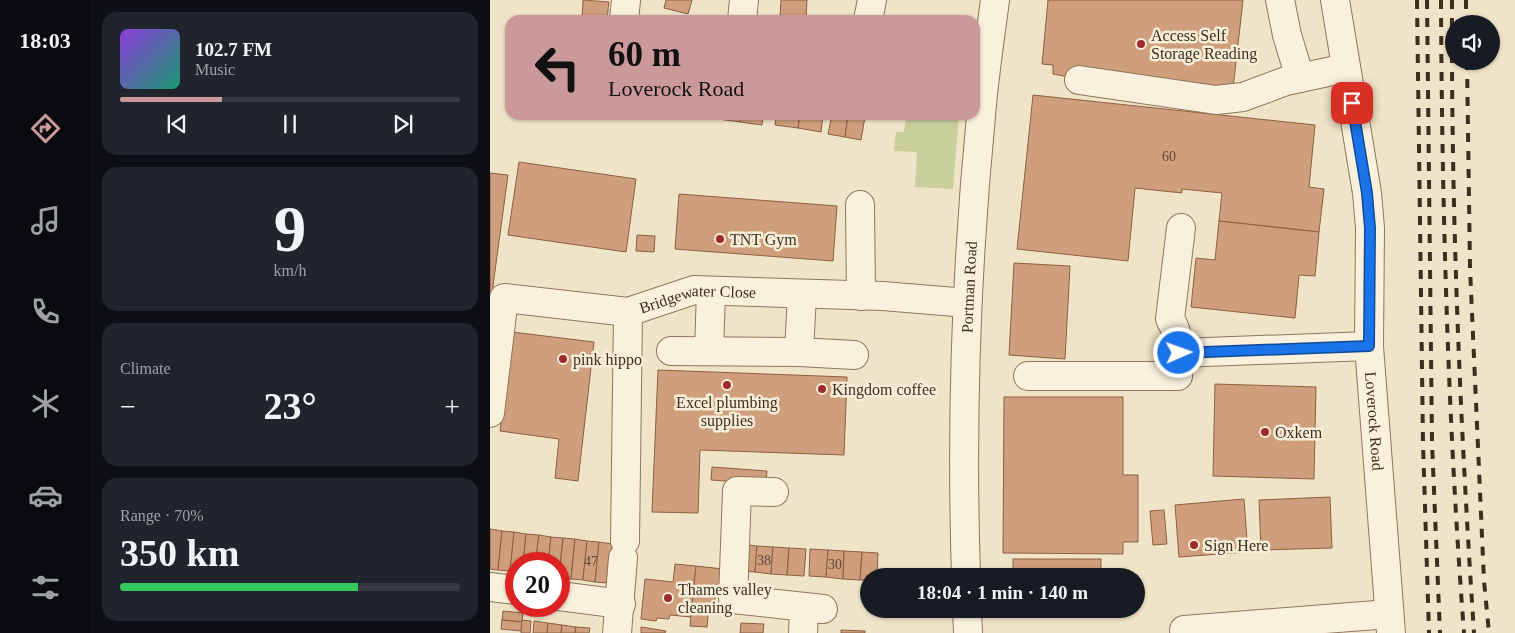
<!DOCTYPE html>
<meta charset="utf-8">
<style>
body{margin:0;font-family:Georgia,serif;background:#20242c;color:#f1f3f6;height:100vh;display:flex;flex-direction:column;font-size:19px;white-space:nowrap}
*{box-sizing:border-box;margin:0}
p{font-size:16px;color:#9ea1a6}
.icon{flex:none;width:28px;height:28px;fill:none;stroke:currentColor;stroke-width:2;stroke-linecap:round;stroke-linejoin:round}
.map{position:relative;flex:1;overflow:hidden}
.panel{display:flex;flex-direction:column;gap:12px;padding:12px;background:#0d0f14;width:400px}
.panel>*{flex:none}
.hud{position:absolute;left:15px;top:15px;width:475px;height:105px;border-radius:15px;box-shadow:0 1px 4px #0004;background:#cc999b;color:#111;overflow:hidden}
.fabs{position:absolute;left:955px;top:15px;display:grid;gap:10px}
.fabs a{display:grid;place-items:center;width:55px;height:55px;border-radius:50%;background:#171b24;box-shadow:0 1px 4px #0004;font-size:25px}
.speed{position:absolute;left:15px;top:552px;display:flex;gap:10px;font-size:25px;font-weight:700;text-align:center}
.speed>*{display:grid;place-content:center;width:65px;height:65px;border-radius:50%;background:#171b24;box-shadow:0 1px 4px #0004;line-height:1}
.speed .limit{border:8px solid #d22;background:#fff;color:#111}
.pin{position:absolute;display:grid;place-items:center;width:42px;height:42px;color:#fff;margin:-21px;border-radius:10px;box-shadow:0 2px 8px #0006}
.me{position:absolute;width:55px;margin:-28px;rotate:88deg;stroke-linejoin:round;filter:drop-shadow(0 0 4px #0008)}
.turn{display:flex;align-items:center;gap:18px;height:105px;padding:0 20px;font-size:22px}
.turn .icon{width:65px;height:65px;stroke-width:2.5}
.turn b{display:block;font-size:35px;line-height:42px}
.big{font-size:38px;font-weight:700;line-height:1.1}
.panel .widget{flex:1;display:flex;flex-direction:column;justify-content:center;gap:8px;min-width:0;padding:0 18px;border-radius:15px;background:#20242c}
.panel .dial{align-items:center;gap:0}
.dial b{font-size:65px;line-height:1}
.song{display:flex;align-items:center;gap:15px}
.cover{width:60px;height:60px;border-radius:8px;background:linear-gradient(135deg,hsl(270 70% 55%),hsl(160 70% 35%))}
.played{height:5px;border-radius:2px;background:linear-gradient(90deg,#cc999b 30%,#363941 30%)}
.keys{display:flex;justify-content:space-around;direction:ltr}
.heat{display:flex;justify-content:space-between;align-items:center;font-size:28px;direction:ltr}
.charge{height:8px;border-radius:4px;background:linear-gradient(90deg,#34c759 70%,#363941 0)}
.trip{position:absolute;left:370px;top:568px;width:285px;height:50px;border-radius:25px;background:#171b24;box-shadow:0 1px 4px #0004;font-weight:700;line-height:50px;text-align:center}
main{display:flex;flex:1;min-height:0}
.tab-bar{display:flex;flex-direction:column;width:90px;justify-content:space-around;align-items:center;background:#090b0e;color:#9ea1a6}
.tab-bar .icon{width:35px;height:35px}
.tab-bar .selected{color:#cc999b}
.tab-bar b{font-size:22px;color:#f1f3f6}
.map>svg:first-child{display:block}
</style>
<main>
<nav class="tab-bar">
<b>18:03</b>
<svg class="icon selected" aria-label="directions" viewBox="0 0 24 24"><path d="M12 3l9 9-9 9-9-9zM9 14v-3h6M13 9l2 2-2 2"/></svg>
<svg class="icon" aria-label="music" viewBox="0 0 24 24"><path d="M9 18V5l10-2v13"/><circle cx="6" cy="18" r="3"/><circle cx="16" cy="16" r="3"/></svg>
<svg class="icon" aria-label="phone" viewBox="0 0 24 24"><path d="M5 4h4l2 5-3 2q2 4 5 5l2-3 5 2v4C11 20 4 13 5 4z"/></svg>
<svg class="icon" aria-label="climate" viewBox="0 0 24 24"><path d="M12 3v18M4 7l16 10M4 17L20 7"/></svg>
<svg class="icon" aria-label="car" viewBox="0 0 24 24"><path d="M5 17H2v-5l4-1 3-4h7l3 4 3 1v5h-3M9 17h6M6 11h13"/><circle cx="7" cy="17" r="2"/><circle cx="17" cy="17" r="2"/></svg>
<svg class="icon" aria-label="filters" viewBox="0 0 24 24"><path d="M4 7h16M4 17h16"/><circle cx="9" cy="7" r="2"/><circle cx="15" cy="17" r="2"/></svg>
</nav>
<section class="panel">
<div class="widget">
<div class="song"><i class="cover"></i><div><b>102.7 FM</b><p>Music</p></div></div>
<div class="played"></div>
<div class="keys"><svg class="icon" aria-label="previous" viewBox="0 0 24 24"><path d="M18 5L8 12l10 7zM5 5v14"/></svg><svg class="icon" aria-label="pause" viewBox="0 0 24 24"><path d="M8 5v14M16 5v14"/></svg><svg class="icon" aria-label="next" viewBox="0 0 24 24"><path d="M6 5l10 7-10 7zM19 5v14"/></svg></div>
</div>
<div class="widget dial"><b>9</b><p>km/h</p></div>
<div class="widget"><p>Climate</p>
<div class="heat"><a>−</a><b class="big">23°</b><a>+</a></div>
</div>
<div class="widget"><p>Range · 70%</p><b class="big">350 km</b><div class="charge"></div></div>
</section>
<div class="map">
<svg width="1025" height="633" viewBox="0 0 1025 633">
<rect width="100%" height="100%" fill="#f0e4c8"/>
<polygon fill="#c9cf9b" points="416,115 469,115 463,189 425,187 427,152 404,151 406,132 414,132"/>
<g fill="#cf9f7d" stroke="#8d5f41">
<polygon points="93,0 119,2 117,20 92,19"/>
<polygon points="176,0 202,0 198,14 174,8"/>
<polygon points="291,0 317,0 316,19 290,17"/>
<polygon points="558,0 753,0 742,98 616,84 563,74 563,65 552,64"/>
<polygon points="290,17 316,19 315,20 289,20"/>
<polygon points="543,95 825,125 819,187 834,189 829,232 729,221 732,193 692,189 692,193 645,188 638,261 527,249"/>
<polygon points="229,115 251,115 250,122 228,119"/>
<polygon points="251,115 273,115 272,125 250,122"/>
<polygon points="286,115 310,115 308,128 285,125"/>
<polygon points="310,115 333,115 331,132 308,128"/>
<polygon points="342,115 358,115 355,137 338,134"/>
<polygon points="358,115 375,117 371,140 355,137"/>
<polygon points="29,162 146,179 136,252 18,235"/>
<polygon points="0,173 18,175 0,308"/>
<polygon points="189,194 347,206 343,261 185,249"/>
<polygon points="729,221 829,232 825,276 809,275 805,318 701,307 706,258 725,260"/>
<polygon points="147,235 165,236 164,252 146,251"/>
<polygon points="524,263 580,266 575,359 519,355"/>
<polygon points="22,332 104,342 88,481 65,478 69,439 10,431"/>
<polygon points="168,370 357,377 354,455 210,450 208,513 162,512"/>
<polygon points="725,384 826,387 824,479 723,476"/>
<polygon points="514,397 633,397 633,475 648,475 648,542 633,542 633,554 513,553"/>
<polygon points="222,467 277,471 276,484 221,480"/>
<polygon points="840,497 842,548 771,550 769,500"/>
<polygon points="754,499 758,552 689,557 685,505"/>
<polygon points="674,510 677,544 663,545 660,511"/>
<polygon points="0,529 12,531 8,570 0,569"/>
<polygon points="12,531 24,532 20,571 8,570"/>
<polygon points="24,532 36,534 33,564 26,564 26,572 20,571"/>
<polygon points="36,534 49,535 45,564 33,564"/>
<polygon points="49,535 61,537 58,564 45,564"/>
<polygon points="61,537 73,538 69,573 69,564 58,564"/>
<polygon points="73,538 85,539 81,579 69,577"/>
<polygon points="85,539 97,541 93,580 81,579"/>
<polygon points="97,541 109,542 105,582 93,580"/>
<polygon points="109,542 122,544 117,583 105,582"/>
<polygon points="250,544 267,546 265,572 249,571"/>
<polygon points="267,546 283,547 281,574 265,572"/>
<polygon points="283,547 299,548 297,575 281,574"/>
<polygon points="299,548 316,549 314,576 297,575"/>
<polygon points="320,549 338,550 336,577 319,576"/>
<polygon points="338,550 354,551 353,579 336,577"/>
<polygon points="354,551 372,552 370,580 353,579"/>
<polygon points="372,552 388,553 387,576 379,576 379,580 370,580"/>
<rect x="523" y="559" width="88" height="17"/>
<polygon points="185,564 206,566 201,617 180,615 179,619 167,618 166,621 151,619 155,579 183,582"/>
<polygon points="206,566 233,569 232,588 226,587 224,607 219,606 217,627 200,626"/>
<rect x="523" y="609" width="88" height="8"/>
<polygon points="13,611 33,613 32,622 12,620"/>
<polygon points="12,620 32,622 31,631 11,629"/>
<polygon points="32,620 41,621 40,633 31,633"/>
<polygon points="44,621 58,623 57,633 43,633"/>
<polygon points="58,623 72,625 71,633 57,633"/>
<polygon points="251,623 274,624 273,633 250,633"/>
<polygon points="72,625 86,627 85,633 71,633"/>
<polygon points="86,627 100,628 99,633 85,633"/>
<polygon points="151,627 176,631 175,633 151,633"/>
<polygon points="351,630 375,631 375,633 351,633"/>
</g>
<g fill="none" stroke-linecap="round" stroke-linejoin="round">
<defs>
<g id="minor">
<polyline points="790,0 797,35 810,78"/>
<path id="s1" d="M845 0 877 193 880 228 879 346 901 633"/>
<polyline points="134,20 136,0"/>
<polyline points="252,20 254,0"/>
<polyline points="378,20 382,0"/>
<polyline points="589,80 726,100 753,97 796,81 856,68"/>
<polyline points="370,205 371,296"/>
<polyline points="312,295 309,352 364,355"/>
<polyline points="181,351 309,352"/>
<polyline points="219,351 221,291"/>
<polyline points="689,353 879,346"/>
<path d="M538 376H688C689 353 692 339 680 319L691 228"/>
<polyline points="0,413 14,298 138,312"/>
<polyline points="284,492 247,491 243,599 333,609"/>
<path id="s2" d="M135 541 138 312 204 290 393 296 477 303"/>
<path id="s3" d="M476 576C471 423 476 269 491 116 494 77 500 39 505 0"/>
<polyline points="0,587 26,590"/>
<polyline points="69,596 131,604"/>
<polyline points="477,609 478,633"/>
<polyline points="694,630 899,614"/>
<polyline points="127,633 133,558"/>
<polyline points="313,633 314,608"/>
</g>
</defs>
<use href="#minor" stroke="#8d765c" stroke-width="30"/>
<use href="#minor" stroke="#faf1dc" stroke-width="28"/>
<g stroke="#3d2e20" stroke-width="4" stroke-dasharray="9 9" stroke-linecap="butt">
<polyline points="927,0 933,443 939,633"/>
<polyline points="937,0 942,442 950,633"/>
<path d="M951 0C952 211 958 422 974 633"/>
<path d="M962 0C961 211 970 422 984 633"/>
<polyline points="976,0 976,24"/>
<polyline points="977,61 980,268 994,581 999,633"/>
</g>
</g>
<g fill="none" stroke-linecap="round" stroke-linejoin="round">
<defs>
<polyline id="route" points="689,353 879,346 880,228 877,193 862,103"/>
</defs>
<use href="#route" stroke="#114b97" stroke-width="12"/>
<use href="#route" stroke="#1a73e8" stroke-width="9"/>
</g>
<g fill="#9e2a2b" stroke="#f7eed8" stroke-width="2">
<circle cx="651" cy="44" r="5"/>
<circle cx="230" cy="239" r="5"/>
<circle cx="73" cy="359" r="5"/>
<circle cx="237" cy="385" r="5"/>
<circle cx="332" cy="389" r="5"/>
<circle cx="775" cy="432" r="5"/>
<circle cx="704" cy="545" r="5"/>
<circle cx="178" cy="598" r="5"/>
</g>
<g text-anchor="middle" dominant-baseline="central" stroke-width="5" stroke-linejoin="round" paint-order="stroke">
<g font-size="14" fill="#624a37">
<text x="679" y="156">60</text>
<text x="274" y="560">38</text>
<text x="101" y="561">47</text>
<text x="345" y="564">30</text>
</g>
<g font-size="16" fill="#3d2e20" stroke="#f7eed8" text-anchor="start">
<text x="661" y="35">Access Self<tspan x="661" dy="18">Storage Reading</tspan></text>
<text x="240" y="239">TNT Gym</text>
<text x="83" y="359">pink hippo</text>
<text x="342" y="389">Kingdom coffee</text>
<text x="237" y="402" text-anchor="middle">Excel plumbing<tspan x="237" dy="18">supplies</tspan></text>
<text x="785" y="432">Oxkem</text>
<text x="714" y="545">Sign Here</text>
<text x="188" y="589">Thames valley<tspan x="188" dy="18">cleaning</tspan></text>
</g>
<g font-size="16" fill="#3d2e20" stroke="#f7eed8">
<text stroke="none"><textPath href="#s3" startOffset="289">Portman Road</textPath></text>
<text stroke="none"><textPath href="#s2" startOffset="301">Bridgewater Close</textPath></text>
<text stroke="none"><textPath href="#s1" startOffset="424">Loverock Road</textPath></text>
</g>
</g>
</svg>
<div class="fabs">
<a><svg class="icon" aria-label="sound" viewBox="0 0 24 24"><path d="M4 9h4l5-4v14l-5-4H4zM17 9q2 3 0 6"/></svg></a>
</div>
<div class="speed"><div class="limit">20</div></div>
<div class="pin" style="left:862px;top:103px;background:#d93025"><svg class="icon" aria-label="arrive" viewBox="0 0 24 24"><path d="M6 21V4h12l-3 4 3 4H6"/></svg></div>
<svg class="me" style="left:689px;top:353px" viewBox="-20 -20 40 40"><circle r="17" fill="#1a73e8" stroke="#fff" stroke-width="3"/><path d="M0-11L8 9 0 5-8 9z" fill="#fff"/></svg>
<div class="trip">18:04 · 1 min · 140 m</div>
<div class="hud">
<div class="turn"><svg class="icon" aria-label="left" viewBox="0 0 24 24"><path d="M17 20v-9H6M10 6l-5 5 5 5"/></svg><div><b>60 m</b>Loverock Road</div></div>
</div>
</div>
</main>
